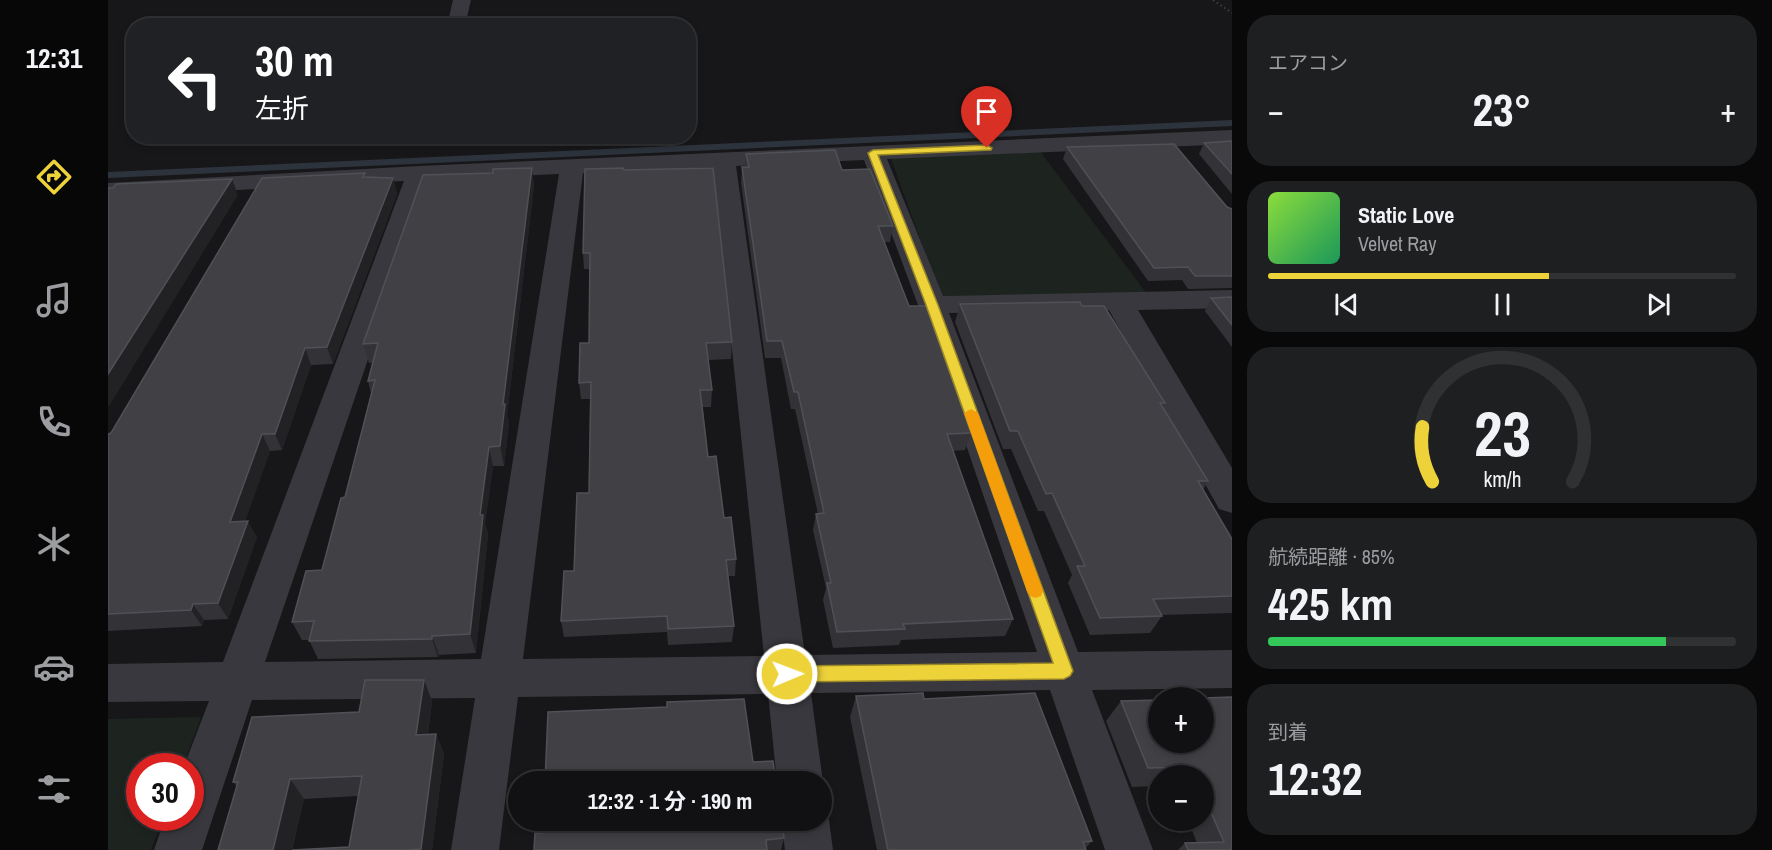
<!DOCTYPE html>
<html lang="ja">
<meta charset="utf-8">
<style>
body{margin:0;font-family:"Archivo Narrow","Noto Sans JP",sans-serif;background:#1e1f21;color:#f1f3f6;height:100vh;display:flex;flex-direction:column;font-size:22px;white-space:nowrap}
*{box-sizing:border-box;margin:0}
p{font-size:20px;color:#9c9da0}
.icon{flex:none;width:33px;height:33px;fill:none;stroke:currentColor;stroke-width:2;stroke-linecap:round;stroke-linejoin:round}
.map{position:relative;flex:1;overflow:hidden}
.side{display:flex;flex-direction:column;gap:15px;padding:15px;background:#09090a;width:540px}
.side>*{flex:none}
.guide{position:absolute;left:18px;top:18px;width:570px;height:126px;border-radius:24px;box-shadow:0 3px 9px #0003,0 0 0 2px #303133;background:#202124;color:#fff;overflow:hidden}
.tools{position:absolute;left:1040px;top:687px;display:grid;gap:12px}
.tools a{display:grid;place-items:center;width:66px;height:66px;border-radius:50%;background:#111113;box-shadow:0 3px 9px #0003,0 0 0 2px #303133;font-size:30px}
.speed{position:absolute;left:18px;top:753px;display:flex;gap:12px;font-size:30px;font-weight:700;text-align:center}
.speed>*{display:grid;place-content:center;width:78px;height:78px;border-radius:50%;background:#111113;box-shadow:0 3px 9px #0003,0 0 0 2px #303133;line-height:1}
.speed .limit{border:9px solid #d22;background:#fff;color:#111}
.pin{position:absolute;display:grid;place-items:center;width:51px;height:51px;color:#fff;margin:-62px -26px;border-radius:50% 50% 50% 0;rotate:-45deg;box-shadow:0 0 6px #0007}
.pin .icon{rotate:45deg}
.me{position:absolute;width:66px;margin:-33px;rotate:89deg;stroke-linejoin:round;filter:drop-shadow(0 0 4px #0008)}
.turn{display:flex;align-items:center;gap:21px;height:126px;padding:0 30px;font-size:27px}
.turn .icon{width:78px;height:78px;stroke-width:2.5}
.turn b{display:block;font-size:42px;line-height:51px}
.big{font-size:45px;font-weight:700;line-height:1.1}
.side .tile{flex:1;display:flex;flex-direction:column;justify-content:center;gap:9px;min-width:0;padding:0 21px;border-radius:24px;background:#1e1f21}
.side .dial{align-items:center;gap:0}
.dial svg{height:156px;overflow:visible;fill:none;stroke:#303133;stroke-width:7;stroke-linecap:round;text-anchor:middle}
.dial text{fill:#f1f3f6;stroke:none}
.song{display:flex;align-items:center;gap:18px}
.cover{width:72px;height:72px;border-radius:9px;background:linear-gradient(135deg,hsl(90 70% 55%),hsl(150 70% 35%))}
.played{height:6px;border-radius:3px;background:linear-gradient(90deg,#eed23a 60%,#303133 60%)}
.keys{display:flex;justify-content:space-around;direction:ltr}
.heat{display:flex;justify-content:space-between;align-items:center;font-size:33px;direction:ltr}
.charge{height:9px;border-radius:4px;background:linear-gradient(90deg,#34c759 85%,#303133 0)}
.trip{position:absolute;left:400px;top:771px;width:324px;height:60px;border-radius:30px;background:#111113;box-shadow:0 3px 9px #0003,0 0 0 2px #303133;font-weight:700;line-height:60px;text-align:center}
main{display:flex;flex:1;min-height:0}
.tabs{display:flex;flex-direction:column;width:108px;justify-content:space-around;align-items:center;background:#070708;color:#9c9da0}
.tabs .icon{width:42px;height:42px}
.tabs .active{color:#eed23a}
.tabs b{font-size:27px;color:#f1f3f6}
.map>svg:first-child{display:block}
</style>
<main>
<nav class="tabs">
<b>12:31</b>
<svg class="icon active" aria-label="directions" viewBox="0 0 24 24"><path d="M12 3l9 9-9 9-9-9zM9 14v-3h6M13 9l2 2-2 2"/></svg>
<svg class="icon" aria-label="music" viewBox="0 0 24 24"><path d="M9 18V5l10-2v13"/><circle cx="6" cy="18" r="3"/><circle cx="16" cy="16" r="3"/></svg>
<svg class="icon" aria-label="phone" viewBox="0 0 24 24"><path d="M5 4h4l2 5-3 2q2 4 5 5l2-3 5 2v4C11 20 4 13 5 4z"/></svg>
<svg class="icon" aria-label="climate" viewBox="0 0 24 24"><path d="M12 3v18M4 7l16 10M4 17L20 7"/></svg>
<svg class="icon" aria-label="car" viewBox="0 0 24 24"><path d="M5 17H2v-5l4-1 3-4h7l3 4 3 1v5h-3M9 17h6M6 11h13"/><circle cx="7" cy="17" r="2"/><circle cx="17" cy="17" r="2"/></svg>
<svg class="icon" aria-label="filters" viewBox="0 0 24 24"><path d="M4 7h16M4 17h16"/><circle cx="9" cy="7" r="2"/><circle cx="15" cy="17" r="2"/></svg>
</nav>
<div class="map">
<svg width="1124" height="850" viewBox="0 0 1124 850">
<rect width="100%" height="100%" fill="#171719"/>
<g fill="#1d241f">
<polygon points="931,150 1039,294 833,296 782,156"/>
<polygon points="93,717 75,766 32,766 32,818 55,818 43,850 0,850 0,719"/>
</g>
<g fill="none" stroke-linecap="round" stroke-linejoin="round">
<polygon fill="#2d333c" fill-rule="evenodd" points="1124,120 1124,126 0,178 0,172"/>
<polyline stroke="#3e3f45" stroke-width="2" stroke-dasharray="1.5 3" stroke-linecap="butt" points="1105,0 1124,13"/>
<g fill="#38383e" fill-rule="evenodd">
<polygon points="345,0 363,0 357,26 339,26"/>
<path d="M1124 130V144L779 159 835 296 1124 290V308L1030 310 1124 468V513L1111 509 1001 310 841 313 970 652 1124 650V688L984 690 1045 850H997L942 690 703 693 715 782 714 785V782H669L660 694 410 697 391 850H343L367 698 144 700 94 850H46L57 818H82V766H76L101 701 0 702V664L115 662 296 181 0 197V183L311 166ZM756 160 810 305 929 652 697 655 628 166ZM605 167 656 656 415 659 475 173ZM451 174 373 659 157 662 321 180Z"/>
<polygon points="714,804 721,820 725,850 677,850 673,820 714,820"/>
</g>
</g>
<g fill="#333337">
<polygon points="1124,141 1124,194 1091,154 1096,143"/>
<polygon points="959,147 1124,209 1124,288 1080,289 1074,280 1040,281 955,159"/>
<polygon points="638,154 734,170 785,226 782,242 776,242 801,306 863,433 857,450 845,451 905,619 897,636 793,640 791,645 725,648 715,600 718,588 705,530 708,514 710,514 687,409 683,409 673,358 657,358 633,183 634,167 637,167"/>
<polygon points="424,168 426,186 399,415 401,423 396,466 385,466 377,524 380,534 368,653 331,655 330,657 210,659 201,640 194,640 184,622 214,570 237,497 263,393 260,381 264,363 261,363 255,344 385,173"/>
<polygon points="516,170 624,342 623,359 600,360 604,390 603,407 595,407 600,457 616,518 628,559 627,576 620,576 626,626 624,642 560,645 559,632 456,637 453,621 466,571 481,493 482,399 473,399 471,383 481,343 482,269 476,269 475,253"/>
<polygon points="258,177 285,178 289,194 225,364 203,365 174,450 162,451 137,521 149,537 120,619 96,620 94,626 0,631 0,434 3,433"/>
<polygon points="1124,297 1124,347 1097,311 1103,298"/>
<polygon points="852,304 974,306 1057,403 1055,408 1100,481 1095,490 1124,539 1124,613 1053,615 1054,616 1042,633 982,635 960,583 964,575 936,511 930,511 903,449 895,449 847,322"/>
<polygon points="316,680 324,701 320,734 328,734 336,754 324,850 184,850 241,847 250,796 196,799 184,850 125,782 251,712"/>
<polygon points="748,696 816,699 984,841 977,849 978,850 769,850 742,717"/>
<polygon points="1124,697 1124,850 1070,850 1077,843 1089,843 1080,820 1095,820 1095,776 1050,776 1050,786 1024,787 998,721 1013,701"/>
<polygon points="676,838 673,850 426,850"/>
</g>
<g fill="#222225">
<polygon points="424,168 426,186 399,415 401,423 396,466 392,446 395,404"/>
<polygon points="285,178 289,194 225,364 219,347"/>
<polygon points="124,179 130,195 0,408 0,374"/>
<polygon points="197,348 203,365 174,450 167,434"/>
<polygon points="154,434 162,451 131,538 122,522"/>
<polygon points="381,447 385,466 377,524 380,534 368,653 362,634 372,515"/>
<polygon points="140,521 149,537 120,619 110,603"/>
<polygon points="85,604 96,620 94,626 83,610"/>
<polygon points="324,636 331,655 330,657 324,639"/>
<polygon points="316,680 324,701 317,755 308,735"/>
<polygon points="328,734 336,754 324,850 313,850"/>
<polygon points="182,779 196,799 184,850 165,850"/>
</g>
<g fill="#404045" stroke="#505157" stroke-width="1.5">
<polygon points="1124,141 1124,174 1096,143"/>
<polygon points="1066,144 1119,207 1124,209 1124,276 1087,276 1080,267 1046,268 959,147"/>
<polygon points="727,150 734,170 762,169 785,226 770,226 801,306 818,306 863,433 839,434 905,619 795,624 797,629 729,632 719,583 723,583 708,514 716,513 690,392 686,392 674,341 659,341 634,167 641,167 638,154"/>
<polygon points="424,168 395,404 397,404 392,446 381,447 372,515 375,515 362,634 324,636 324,639 201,641 206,621 184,622 198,571 214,570 233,498 237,497 267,380 260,381 270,343 255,344 315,175 385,173 385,169"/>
<polygon points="515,168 516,170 605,168 624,342 598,343 604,390 592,390 600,457 608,456 616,518 623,517 628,559 618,560 626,626 560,629 559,616 453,621 456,571 466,571 469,493 481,493 483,382 471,383 472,343 481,343 482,253 475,253 477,169"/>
<polygon points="257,173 255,177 285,178 219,347 197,348 167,434 154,434 122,522 140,521 110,603 85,604 83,610 0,614 0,434 3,433 154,178"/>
<polygon points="124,179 0,374 0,188 5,188 8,184"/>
<polygon points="1124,297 1124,325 1103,298"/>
<polygon points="972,302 974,306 996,306 1057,403 1052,403 1100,481 1090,481 1124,539 1124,596 1045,599 1054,616 992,618 969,566 977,566 944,493 938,494 910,431 902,431 852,304"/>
<polygon points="257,680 316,680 308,735 328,734 313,849 299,850 184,850 241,847 254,776 182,779 165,850 110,850 130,782 125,782 144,717 251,712"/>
<polygon points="815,693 816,699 927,693 984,841 975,842 978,850 780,850 748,696"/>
<polygon points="1124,697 1124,850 1080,850 1077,843 1116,842 1095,794 1095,776 1087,776 1083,767 1040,768 1013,701 1050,700 1050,742 1095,742 1095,698"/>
<polygon points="636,699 645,762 665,761 668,782 437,782 440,712 559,707 559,702"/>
<polygon points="435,820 674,820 676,838 658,840 659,850 426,850 427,833 434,833"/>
</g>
<polygon fill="#eed23a" stroke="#9b8826" stroke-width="1.5" points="879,145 884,148 883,150 770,155 830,305 965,671 962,676 956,679 679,682 673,680 670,674 673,669 679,666 945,663 818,305 760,153 765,150"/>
<polygon fill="#f59e0b" points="863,409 870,413 935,591 933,596 927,598 922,596 919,591 856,413"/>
</svg>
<div class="tools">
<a>+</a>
<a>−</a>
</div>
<div class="speed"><div class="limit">30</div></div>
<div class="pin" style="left:879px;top:148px;background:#d93025"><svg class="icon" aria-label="arrive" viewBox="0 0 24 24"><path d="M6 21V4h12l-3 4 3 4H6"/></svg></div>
<svg class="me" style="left:679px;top:674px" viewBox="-20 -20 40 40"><circle r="17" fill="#eed23a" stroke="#fff" stroke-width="3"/><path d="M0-11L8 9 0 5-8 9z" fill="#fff"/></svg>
<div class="trip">12:32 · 1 分 · 190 m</div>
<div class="guide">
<div class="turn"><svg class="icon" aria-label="left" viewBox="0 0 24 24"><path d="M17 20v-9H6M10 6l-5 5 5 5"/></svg><div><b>30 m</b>左折</div></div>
</div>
</div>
<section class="side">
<div class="tile"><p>エアコン</p>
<div class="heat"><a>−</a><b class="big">23°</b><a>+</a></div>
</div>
<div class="tile">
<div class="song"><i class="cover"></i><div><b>Static Love</b><p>Velvet Ray</p></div></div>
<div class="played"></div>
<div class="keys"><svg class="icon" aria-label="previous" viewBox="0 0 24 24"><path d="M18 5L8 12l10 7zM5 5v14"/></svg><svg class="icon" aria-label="pause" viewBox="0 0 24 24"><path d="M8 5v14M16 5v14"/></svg><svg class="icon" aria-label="next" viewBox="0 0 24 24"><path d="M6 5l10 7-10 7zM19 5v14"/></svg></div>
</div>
<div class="tile dial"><svg viewBox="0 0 100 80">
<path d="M14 69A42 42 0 1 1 86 69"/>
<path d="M14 69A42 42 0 0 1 9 41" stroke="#eed23a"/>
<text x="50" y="56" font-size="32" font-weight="700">23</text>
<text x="50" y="72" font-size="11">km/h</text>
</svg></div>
<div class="tile"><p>航続距離 · 85%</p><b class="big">425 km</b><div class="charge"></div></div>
<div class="tile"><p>到着</p><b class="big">12:32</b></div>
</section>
</main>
